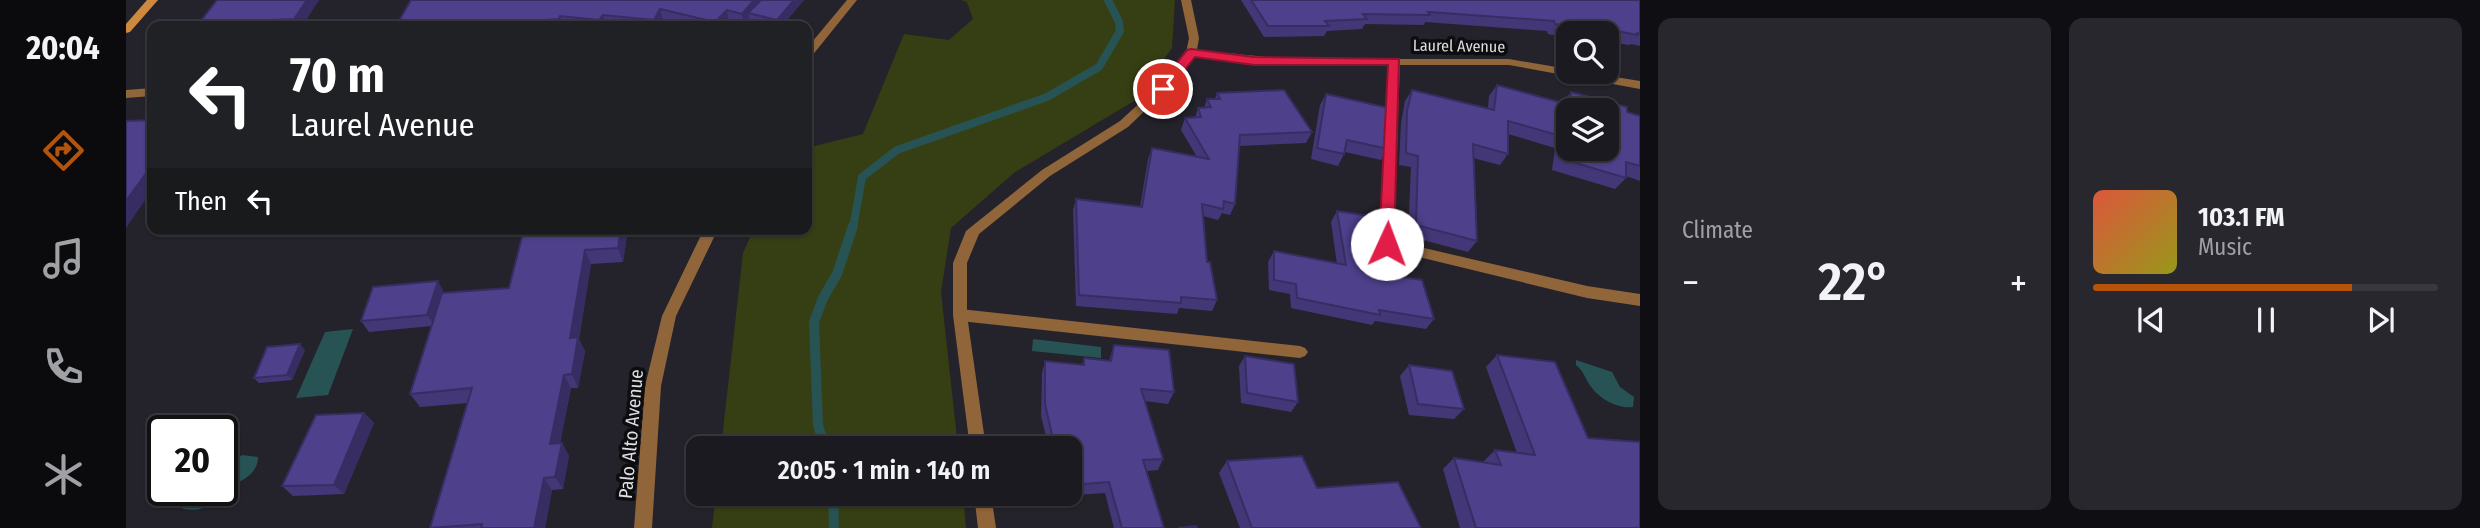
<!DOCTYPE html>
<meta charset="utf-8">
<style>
body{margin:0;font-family:"Fira Sans Condensed",sans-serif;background:#28272d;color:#f1f3f6;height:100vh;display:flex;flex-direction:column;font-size:26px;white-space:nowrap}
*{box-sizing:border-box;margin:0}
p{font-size:23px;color:#a0a1a5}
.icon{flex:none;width:38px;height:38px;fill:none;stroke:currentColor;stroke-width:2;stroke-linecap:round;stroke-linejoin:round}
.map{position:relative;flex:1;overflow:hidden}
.panel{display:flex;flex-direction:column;gap:18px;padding:18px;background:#0f0e12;width:840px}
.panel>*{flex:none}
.guide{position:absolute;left:21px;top:21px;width:665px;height:214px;border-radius:14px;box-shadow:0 2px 5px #0004,0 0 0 2px #39383e;background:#202124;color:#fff;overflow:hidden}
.buttons{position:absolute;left:1430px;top:21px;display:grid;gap:14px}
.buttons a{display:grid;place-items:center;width:63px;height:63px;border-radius:14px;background:#1b1a20;box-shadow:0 2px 5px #0004,0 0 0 2px #39383e;font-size:35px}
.speed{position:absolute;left:21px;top:415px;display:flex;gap:14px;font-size:35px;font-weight:700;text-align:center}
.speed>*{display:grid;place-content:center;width:91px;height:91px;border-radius:50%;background:#1b1a20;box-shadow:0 2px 5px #0004,0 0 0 2px #39383e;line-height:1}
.speed .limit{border:4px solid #111;border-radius:10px;background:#fff;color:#111}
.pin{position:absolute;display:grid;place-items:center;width:60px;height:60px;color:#fff;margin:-30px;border:4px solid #fff;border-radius:50%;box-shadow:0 2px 7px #0007}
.me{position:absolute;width:77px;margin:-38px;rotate:2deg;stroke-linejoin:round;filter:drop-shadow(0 0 5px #0008)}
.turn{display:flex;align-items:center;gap:24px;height:147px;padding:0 28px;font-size:32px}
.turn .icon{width:91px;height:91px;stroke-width:2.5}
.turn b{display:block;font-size:49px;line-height:60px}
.then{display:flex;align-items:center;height:66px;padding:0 28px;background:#0003;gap:14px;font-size:26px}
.big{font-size:52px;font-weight:600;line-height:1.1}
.panel .widget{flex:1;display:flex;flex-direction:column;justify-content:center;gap:10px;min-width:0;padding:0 24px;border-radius:14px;background:#28272d}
.song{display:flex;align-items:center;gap:21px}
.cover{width:84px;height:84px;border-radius:10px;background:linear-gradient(135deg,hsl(10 70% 55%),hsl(60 70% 35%))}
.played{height:7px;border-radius:4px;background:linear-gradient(90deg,#b45309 75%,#39383e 75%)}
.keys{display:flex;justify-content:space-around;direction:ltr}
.heat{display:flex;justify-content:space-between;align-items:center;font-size:38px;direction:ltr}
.panel .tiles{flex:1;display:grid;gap:18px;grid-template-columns:repeat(2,1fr)}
.trip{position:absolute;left:560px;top:436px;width:396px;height:70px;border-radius:14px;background:#1b1a20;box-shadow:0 2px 5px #0004,0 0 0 2px #39383e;font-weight:600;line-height:70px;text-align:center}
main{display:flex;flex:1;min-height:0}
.tab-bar{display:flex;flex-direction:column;width:126px;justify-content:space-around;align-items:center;background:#0b0a0d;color:#a0a1a5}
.tab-bar .icon{width:49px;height:49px}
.tab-bar .current{color:#b45309}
.tab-bar b{font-size:32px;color:#f1f3f6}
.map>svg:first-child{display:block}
</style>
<main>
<nav class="tab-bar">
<b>20:04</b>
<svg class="icon current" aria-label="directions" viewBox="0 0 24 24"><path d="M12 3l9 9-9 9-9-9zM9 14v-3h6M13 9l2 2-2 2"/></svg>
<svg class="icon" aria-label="music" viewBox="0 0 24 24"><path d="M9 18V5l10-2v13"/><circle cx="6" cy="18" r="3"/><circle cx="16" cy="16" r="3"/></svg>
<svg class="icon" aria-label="phone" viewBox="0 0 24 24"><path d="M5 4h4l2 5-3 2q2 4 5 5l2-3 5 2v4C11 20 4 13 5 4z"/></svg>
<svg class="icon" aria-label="climate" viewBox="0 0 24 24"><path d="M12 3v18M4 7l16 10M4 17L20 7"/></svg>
</nav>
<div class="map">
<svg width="1514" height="528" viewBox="0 0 1514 528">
<rect width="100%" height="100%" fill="#24232b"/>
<g fill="#363f13">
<polygon points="835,0 1049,0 1046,48 1008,101 889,172 825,228 815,292 832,448 595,448 617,253 628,229 681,229 681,148 737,134 778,34 823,40 847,19 841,2"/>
<polygon points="590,494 837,494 840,528 586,528"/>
</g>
<g fill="#275354">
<polygon points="227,329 202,395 170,398 199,332"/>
<polygon points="907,339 975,347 975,358 906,351"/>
<path d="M1450 360 1486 372 1494 387 1508 397 1507 407C1493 409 1475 400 1466 388 1459 380 1459 372 1450 365Z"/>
<path d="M116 455 132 457C132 477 110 483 95 491 89 507 73 512 57 509L53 499 61 490H96V467Z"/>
</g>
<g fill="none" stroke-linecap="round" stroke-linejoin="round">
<polyline stroke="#275354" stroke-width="8" points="727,228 736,177 771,150 921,97 973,67 994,31 993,22 982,0"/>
<g stroke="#275354" stroke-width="10">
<polyline points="699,448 692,425 688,322 697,298 711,274 727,226"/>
<polyline points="707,494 708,528"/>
</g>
<g fill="#90653a" fill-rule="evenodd">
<polygon points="1268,58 1274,61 1268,241 1461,286 1514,294 1514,306 1461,298 1256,248 1254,244 1262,61"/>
<polygon points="834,309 1174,346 1179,348 1182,352 1179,356 1174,358 834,321 829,319 827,315 829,311"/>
</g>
<g fill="#90653a" fill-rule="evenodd">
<polygon points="721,0 731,0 685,57 681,58 681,48"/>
<polygon points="1055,0 1065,0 1073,38 1071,50 1161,59 1383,59 1442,69 1442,72 1458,72 1514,81 1514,89 1383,65 1161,65 1068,57 1052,79 1002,127 924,176 853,234 841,263 841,315 860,448 844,448 827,315 827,263 840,231 916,170 994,121 1044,75 1060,53 1063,38"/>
<polygon points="26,88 26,96 0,98 0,90"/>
<polygon points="578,229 592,229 550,316 535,386 526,528 508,528 519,386 536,316"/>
<polygon points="848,494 865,494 870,528 852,528"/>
</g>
<polygon fill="#cf893e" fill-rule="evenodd" points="21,0 32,0 4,32 0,33 0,24"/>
</g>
<g fill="#443778">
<polygon points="91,0 193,0 176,26 71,26"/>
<polygon points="678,0 656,26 636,26 624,23 623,20 618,26 603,22 599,26 558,26 537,21 534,26 270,26"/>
<polygon points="1115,0 1514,0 1514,46 1505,44 1503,45 1480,41 1480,33 1442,33 1442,38 1422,34 1421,31 1299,22 1298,25 1239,24 1236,29 1201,31 1198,36 1138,37"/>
<polygon points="1371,85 1437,103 1445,92 1514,116 1514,181 1500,176 1500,178 1489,189 1426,170 1429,148 1382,134 1382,154 1374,165 1347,158 1351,241 1342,252 1282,236 1285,167 1273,165 1275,123 1279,101 1286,90 1362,108 1363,96"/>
<polygon points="1091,93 1186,132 1180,143 1113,146 1109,204 1104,215 1096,213 1092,220 1077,216 1081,262 1091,300 1086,311 1053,308 1051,314 950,306 947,210 950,199 1014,207 1022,159 1026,148 1071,157 1055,130 1059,118 1069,118 1072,108 1078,108 1081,99 1089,99"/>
<polygon points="1200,94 1262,149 1255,160 1219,152 1212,166 1185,159 1194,105"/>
<polygon points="1211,211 1262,275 1308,319 1300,329 1249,321 1246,325 1165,308 1164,294 1143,290 1142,262 1148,251 1211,264 1205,222"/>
<polygon points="502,229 497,262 465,264 453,339 459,351 452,388 445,388 434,443 436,443 443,456 437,489 426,490 419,528 304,528 342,403 294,407 284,394 306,326 243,332 235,321 318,292 318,293 383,288"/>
<polygon points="988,345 1048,392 1042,404 1019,401 1037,459 1032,470 1021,471 1038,528 988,528 979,493 934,496 933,494 943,494 943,448 923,448 915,416 916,373 919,361 956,365 958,358 983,361"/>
<polygon points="179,350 166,380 133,383 128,378"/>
<polygon points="1371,355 1462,438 1514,528 1334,528 1317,469 1328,458 1357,462 1369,450 1391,453 1360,367"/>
<polygon points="1119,356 1172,402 1165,412 1115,403 1113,366"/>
<polygon points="1283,365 1338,409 1328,419 1283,415 1274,376"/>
<polygon points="238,413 248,423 218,494 167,496 156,486"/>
<polygon points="1101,461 1191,488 1295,528 1114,528 1093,473"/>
</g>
<g fill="#372d62">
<polygon points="181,0 193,0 176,26 172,26 168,19"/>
<polygon points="628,0 637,0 622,13 623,20 618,26 616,14"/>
<polygon points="668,0 678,0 656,26 652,26 651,20"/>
<polygon points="534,9 537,21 534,26 529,26 528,20"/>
<polygon points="601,10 603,22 599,26 590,26 589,22"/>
<polygon points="477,15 480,26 475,26 473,20"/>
<polygon points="434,16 438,26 436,26 433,19"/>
<polygon points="146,20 150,26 142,26"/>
<polygon points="26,165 26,190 0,228 0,201"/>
<polygon points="495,229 502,229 497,262 492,248"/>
<polygon points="459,250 465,264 453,339 459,351 452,388 446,374 444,338"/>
<polygon points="312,281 318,292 309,326 301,315"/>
<polygon points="174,344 179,350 166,380 161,375"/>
<polygon points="438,375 445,388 431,457 424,444"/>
<polygon points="238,413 248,423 218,494 208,485"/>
<polygon points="436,443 443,456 437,489 429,477"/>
<polygon points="418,478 426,490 419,528 408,528"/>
</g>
<g fill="#4f408c" stroke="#372d62" stroke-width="2" fill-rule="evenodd">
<polygon points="91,0 181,0 168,19 146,20 142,26 71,26"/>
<polygon points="285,0 628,0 616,14 601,10 589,22 534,9 528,20 477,15 473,20 434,16 433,19 335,26 270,26"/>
<polygon points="635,0 668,0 651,20 622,13"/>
<polygon points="1125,0 1514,0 1514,34 1511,33 1511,35 1456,24 1457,29 1429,24 1428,21 1302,12 1304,15 1237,14 1241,19 1199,21 1203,26 1142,26"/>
<path d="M1371 85 1444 105 1445 92 1501 107V112L1514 116V166L1500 162V178L1436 159 1438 137 1382 121V154L1347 144 1351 241 1290 225 1292 156 1280 153 1281 111 1286 90 1368 110ZM1442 110H1480V149H1442Z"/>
<polygon points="1158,90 1186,132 1114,135 1109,204 1098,201 1097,209 1076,204 1081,262 1084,262 1091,300 1055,297 1055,303 953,295 950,199 1016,207 1026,148 1083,159 1059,118 1075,117 1072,108 1085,107 1081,99 1094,99 1091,93"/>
<polygon points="1200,94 1263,108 1262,149 1221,140 1218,154 1191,148"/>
<polygon points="26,120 26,165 0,201 0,121"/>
<polygon points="1211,211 1250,217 1262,275 1296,280 1308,319 1253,310 1254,315 1171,298 1170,284 1148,280 1148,251 1220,265"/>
<polygon points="398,229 495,229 492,248 459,250 444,338 452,337 446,374 438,375 424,444 436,443 429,477 418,478 408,528 355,528 356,524 304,528 346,388 284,394 316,293 383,288"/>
<polygon points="312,281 301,315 235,321 247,287"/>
<polygon points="174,344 161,375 128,378 141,347"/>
<polygon points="988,345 1043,350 1048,392 1015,389 1037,459 1017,460 1038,528 996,528 983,482 943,485 943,448 929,448 919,404 919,361 958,365 958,358 985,361"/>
<polygon points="1371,355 1429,362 1462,438 1514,442 1514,528 1350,528 1328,458 1375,465 1369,450 1409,455"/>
<polygon points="1119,356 1168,364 1172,402 1121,393"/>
<polygon points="1283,365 1326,371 1338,409 1292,404"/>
<polygon points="238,413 208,485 156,486 190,415"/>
<polygon points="1176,456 1191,488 1272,482 1295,528 1126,528 1101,461"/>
<polygon points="1070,526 1071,528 1052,528"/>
</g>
<polygon fill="#e11d48" stroke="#92132f" stroke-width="2" points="1065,49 1128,57 1273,59 1268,244 1266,248 1261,250 1253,244 1262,65 1128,65 1069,57 1041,92 1032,92 1032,86 1061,50"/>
<g text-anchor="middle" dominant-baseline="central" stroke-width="7" stroke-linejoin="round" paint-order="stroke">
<g font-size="16" fill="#dedee3" stroke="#0d0d10">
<text transform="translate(1333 46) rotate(1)">Laurel Avenue</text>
</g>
<g font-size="19" fill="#dedee3" stroke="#0d0d10">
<text transform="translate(505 434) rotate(-85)">Palo Alto Avenue</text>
</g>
</g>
</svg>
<div class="buttons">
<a><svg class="icon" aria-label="search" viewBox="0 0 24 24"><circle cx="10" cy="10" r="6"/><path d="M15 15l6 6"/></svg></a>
<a><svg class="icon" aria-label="layers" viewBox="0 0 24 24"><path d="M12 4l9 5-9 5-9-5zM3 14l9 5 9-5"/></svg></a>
</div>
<div class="speed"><div class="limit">20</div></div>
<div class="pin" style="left:1037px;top:89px;background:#d93025"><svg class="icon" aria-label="arrive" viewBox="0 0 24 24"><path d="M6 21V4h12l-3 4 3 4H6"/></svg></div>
<svg class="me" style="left:1261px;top:244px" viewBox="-20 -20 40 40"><circle r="19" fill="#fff"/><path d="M0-13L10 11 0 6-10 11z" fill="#e11d48"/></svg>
<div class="trip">20:05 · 1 min · 140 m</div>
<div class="guide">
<div class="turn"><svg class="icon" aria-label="left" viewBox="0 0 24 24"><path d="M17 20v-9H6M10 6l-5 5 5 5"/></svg><div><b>70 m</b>Laurel Avenue</div></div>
<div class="then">Then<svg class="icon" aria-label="left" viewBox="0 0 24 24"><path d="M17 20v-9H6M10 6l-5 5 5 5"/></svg></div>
</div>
</div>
<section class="panel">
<div class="tiles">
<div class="widget"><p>Climate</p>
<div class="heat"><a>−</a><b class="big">22°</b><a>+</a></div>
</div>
<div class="widget">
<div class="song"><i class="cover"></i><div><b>103.1 FM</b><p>Music</p></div></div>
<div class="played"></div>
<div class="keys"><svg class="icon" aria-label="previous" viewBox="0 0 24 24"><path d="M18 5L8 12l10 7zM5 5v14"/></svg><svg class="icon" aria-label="pause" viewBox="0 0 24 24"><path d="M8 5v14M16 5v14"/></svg><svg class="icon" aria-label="next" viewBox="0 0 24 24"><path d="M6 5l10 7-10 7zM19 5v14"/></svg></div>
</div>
</div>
</section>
</main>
